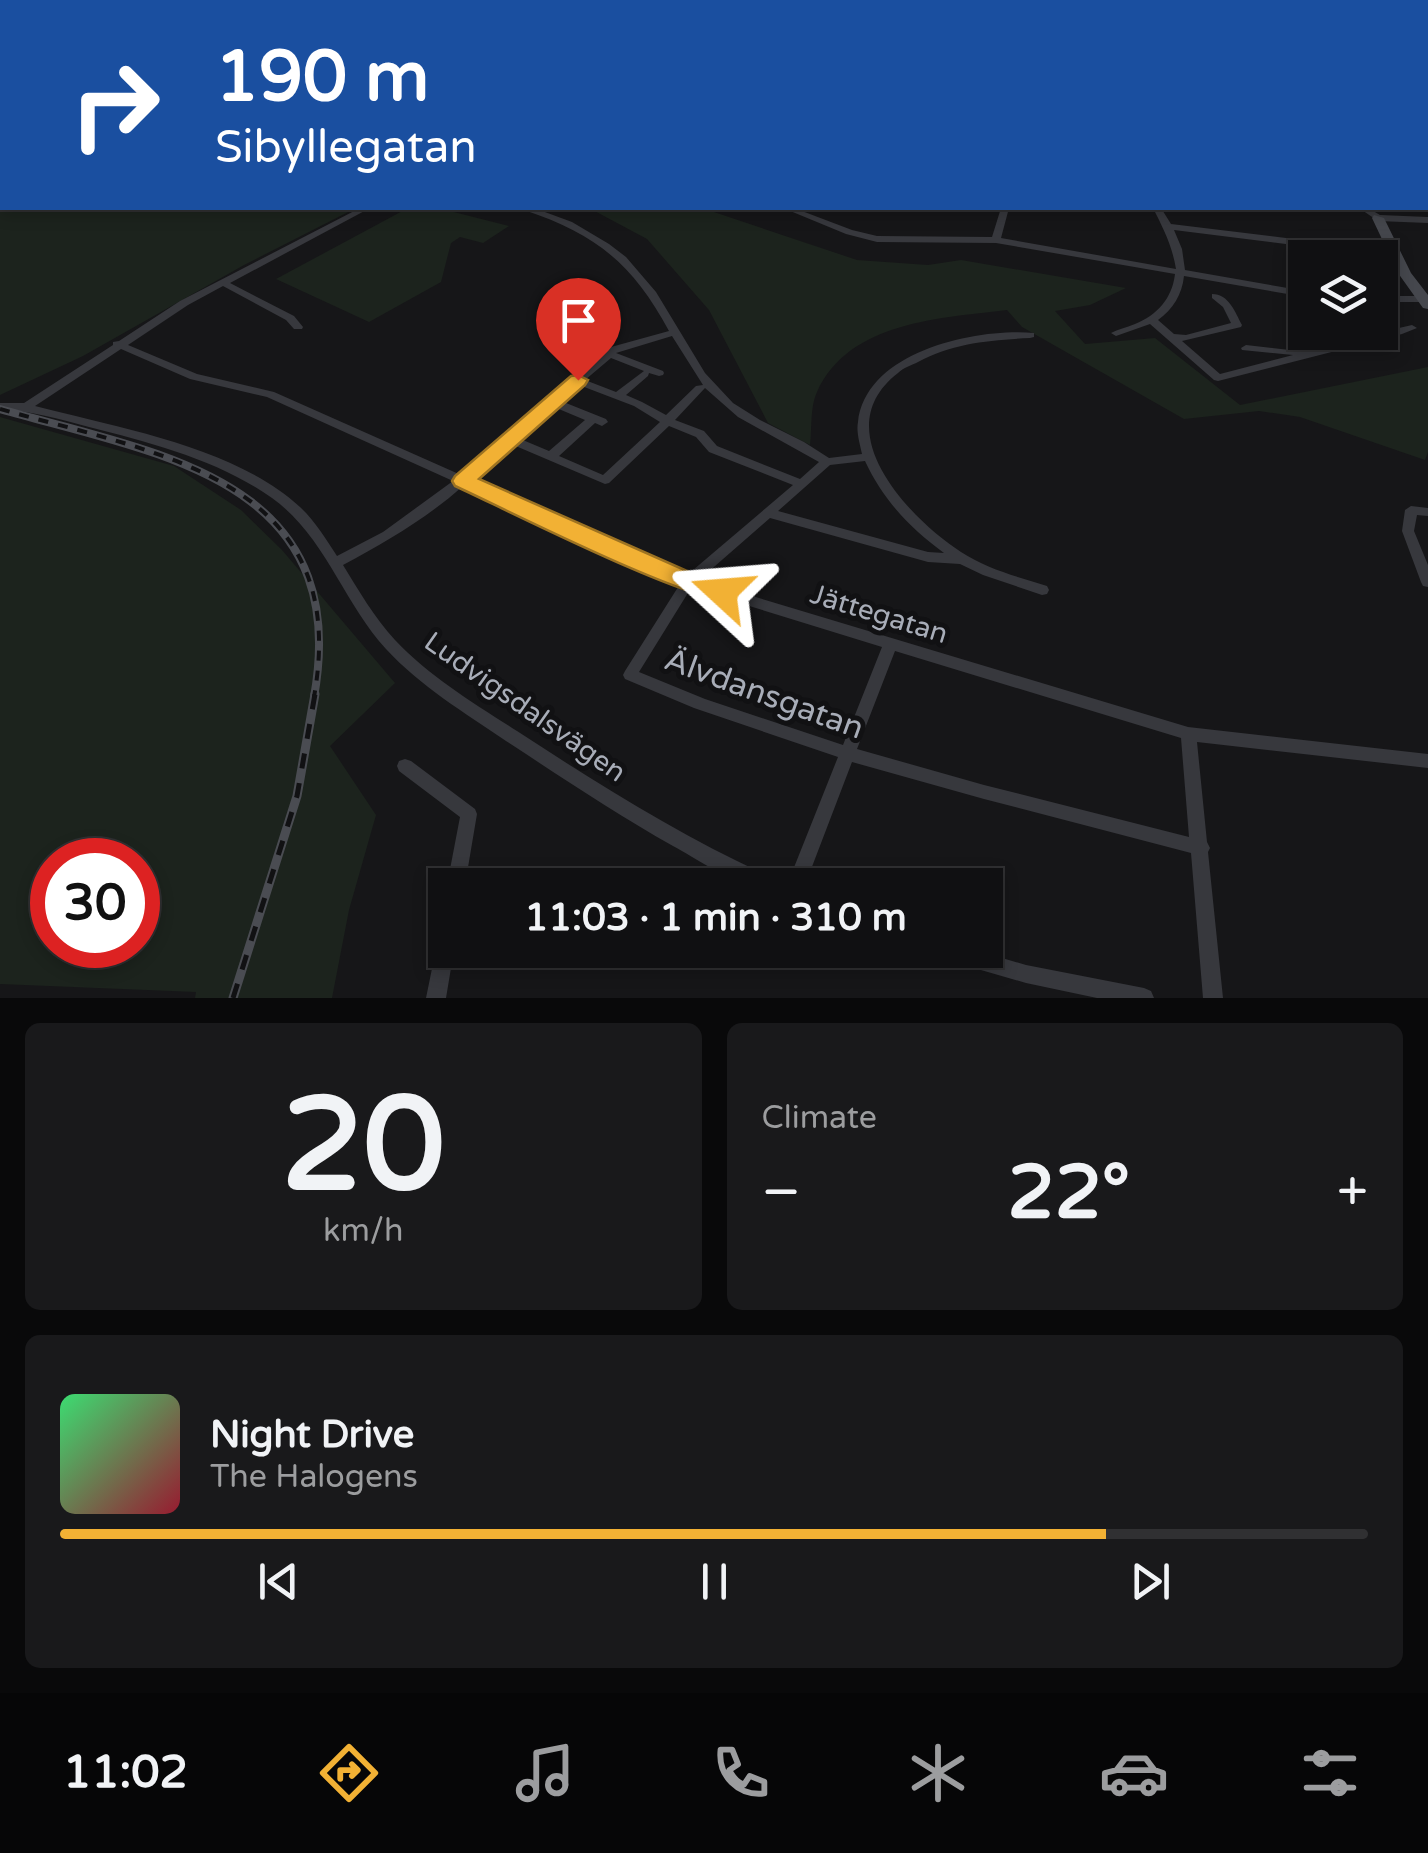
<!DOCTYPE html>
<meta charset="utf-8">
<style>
body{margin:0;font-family:"Varela Round",sans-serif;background:#19191b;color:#f1f3f6;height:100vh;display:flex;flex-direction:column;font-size:38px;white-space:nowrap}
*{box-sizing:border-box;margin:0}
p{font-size:32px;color:#9c9d9f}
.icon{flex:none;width:55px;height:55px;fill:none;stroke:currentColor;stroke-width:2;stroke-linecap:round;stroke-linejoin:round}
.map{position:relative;height:998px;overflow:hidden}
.details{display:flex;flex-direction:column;gap:25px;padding:25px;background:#09090a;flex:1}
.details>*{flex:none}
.banner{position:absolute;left:0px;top:0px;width:1430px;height:210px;box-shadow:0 5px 15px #0003,0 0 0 2px #303032;background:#1a4fa0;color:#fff;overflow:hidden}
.buttons{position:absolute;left:1288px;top:240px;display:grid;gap:20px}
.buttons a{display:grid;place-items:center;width:110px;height:110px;border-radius:0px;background:#101012;box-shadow:0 5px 15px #0003,0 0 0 2px #303032;font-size:50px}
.speed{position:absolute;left:30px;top:838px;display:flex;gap:20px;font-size:50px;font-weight:700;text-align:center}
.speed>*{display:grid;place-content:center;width:130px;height:130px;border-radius:50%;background:#101012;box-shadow:0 5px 15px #0003,0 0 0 2px #303032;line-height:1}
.speed .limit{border:15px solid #d22;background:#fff;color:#111}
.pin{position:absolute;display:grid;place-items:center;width:85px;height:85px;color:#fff;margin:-102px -42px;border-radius:50% 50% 50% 0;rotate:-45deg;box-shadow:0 0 10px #0007}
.pin .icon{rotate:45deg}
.me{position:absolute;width:110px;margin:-55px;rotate:289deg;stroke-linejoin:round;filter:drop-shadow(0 0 8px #0008)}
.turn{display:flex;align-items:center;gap:35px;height:210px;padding:0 50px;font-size:45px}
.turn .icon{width:130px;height:130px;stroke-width:2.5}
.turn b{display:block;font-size:70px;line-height:85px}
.big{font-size:75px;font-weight:800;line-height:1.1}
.details .card{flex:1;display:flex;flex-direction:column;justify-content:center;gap:15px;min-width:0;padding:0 35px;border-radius:15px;background:#19191b}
.details .dial{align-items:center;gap:0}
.dial b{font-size:130px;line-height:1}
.song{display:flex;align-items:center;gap:30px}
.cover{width:120px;height:120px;border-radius:15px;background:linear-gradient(135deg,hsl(140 70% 55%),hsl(350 70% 35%))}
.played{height:10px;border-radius:5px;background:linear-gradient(90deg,#f2b134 80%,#303032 80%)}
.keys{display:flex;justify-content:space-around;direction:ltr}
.heat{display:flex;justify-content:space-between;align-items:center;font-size:55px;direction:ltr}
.details .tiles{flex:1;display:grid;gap:25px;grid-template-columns:1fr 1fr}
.card:last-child{grid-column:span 2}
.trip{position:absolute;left:428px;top:868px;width:575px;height:100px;border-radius:0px;background:#101012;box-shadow:0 5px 15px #0003,0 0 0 2px #303032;font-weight:800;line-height:100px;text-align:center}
.tabs{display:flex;height:160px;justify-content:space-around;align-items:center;background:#060607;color:#9c9d9f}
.tabs .icon{width:70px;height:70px}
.tabs .current{color:#f2b134}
.tabs b{font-size:45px;color:#f1f3f6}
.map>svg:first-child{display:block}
</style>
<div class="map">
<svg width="1428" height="998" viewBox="0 0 1428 998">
<rect width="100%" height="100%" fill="#161618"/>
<g fill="#1c231d" fill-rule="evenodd">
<polygon points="0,68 2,208 356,208 244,265 83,356 0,395"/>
<polygon points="408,208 438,208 509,226 483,243 460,237 451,243 441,282 369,322 276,279"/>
<path d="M589 208H702L857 260 928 265 961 260 1126 288 1090 305 1055 311 1085 344 1155 338 1240 405 1428 367V452L1425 460 1300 417 1259 411 1184 419 1022 327 1007 310C942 318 849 321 817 392 810 406 812 429 810 445L768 423 709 310 647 239Z"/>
<path d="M0 417 174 466 241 510 282 550 395 683 330 746 376 815 349 910 332 998H195L196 992 0 984ZM52 860H138V945H52Z"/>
</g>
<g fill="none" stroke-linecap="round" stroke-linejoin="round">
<g fill="#37383d" fill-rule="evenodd">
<polygon points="1022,0 1076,0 1079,2 1019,2"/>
<rect x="0" y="62" width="2" height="4"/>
<path d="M360 208H370L230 283 294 316 303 327 302 329H294L286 320 223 286 188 305 128 345 197 374 274 392 461 475 611 347 669 331C633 264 596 234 524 210L523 208H534L572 222 609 244 626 257 656 292 705 373 733 403 760 420 804 442 829 458 862 454C860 444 856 432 858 422 866 351 976 328 1034 333V337L1030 338C990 340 953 343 918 362 912 365 903 368 898 373 824 430 909 518 961 552 987 569 1018 577 1047 586L1049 590 1047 594 1042 595 983 575 960 564 928 562 770 518 699 580 1188 727 1428 754V768L1197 742 1207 842 1210 848 1208 852 1223 998H1203L1191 853 984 799 852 762 805 885H787L838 757 694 708 625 679 623 675 625 671 680 584 463 486C427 518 386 542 343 565 359 591 374 617 395 640 430 677 475 704 517 731 601 786 684 838 775 879L778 885C768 885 757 887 748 884 723 877 695 858 673 846 616 814 561 777 506 741 465 713 420 686 386 649 343 602 325 536 272 498 218 460 152 443 89 427 59 419 31 411 0 409V403H24L113 345V342L119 341 180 301ZM672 336 703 385 696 386 666 415 642 402 626 395 648 376 649 373 659 376 663 375 664 373 663 371 616 353ZM121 349 190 379 267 397 453 481 383 532 337 556C326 539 315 521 300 507 235 447 119 428 35 406ZM611 358 644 371 616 392 585 380ZM579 385 634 406 660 422 603 475 559 456 595 423 602 426 608 422 606 419 561 401ZM705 388 738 417 819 462 800 479 717 446 704 431 675 420ZM554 407 585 420 549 451 518 438ZM669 426 696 437 709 452 793 485 686 576 471 479 511 444 605 484 609 483ZM865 461C883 500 910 528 944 553L928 552 778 511 830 465ZM691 588 882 647 843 745 705 699 639 672ZM895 651 1181 738 1189 837 984 785 857 749Z"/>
<path d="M783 208H794L852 230 877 236 992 237 1001 208H1009L1001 238 1176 269C1172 245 1163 228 1153 208H1161L1171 224 1318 242 1333 247 1340 258H1331L1327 251 1317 248 1174 230 1182 249 1185 270 1305 291V297L1184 276C1182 295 1173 309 1158 320L1174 334 1186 335 1231 323 1223 307 1212 298V294C1229 294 1235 312 1242 325L1241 327 1182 341 1220 374 1293 355 1242 350 1241 348 1246 345 1307 352 1390 331 1380 324V316L1399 328 1412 325 1417 328 1402 334 1218 381 1214 380 1150 324 1116 336 1111 333C1118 329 1126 328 1135 324 1157 315 1172 299 1175 274L996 243 877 242 846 234Z"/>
<polygon points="1359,208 1368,208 1380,215 1428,217 1428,223 1378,221"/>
<rect x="1380" y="296" width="48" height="6"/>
<polygon points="1411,506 1428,508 1428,516 1417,515 1414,531 1428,565 1428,587 1423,586 1421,582 1402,531 1405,510"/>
<polygon points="405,759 411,761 475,809 477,814 465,885 447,885 460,817 399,771 397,766 399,761"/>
<polygon points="445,940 445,950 454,950 446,998 426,998 436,949 438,942"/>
<polygon points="934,950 975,950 1026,965 1144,988 1151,991 1154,998 1097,998 1026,983 943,959 936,957"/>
</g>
<g fill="#45474d" fill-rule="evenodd">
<polygon points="1423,0 1428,0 1428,3"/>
<polygon points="1374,215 1384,218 1411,273 1428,295 1428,309 1423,308 1398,273 1372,218"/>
</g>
<defs>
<path id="rail-far1" d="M0 409C159 454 353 479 314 697"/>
<polyline id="rail" points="233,998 297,796 315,694"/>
</defs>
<use href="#rail-far1" stroke="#4a4c52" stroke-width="8"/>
<use href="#rail" stroke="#4a4c52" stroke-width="9"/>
<use href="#rail-far1" stroke="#111113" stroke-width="4" stroke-dasharray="10" stroke-linecap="butt"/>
<use href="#rail" stroke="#111113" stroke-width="5" stroke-dasharray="15" stroke-linecap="butt"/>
</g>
<path fill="#f2b134" stroke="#9d7322" stroke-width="2.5" d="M578 375 588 380 585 385 479 479 696 575 730 586 734 592 730 599C699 608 497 505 455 486L452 481 455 476 571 376Z"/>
<g text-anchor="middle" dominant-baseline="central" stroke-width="10" stroke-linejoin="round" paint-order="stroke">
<g font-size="28" fill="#a8adb8" stroke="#111113">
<text transform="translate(879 614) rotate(17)">Jättegatan</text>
<text transform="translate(525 707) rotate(35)">Ludvigsdalsvägen</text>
</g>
<g font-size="32" fill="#a8adb8" stroke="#111113">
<text transform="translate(764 694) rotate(20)">Älvdansgatan</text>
</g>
</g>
</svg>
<div class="buttons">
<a><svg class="icon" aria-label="layers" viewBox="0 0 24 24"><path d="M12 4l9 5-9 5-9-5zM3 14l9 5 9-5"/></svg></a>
</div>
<div class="speed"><div class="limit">30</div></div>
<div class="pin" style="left:578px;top:380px;background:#d93025"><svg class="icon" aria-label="arrive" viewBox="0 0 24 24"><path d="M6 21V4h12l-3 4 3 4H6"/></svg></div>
<svg class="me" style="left:722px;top:592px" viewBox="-20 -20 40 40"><path d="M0-17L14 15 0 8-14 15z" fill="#f2b134" stroke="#fff" stroke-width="4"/></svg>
<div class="trip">11:03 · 1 min · 310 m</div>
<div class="banner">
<div class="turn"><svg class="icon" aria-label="right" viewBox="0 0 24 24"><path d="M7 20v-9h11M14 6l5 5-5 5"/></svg><div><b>190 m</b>Sibyllegatan</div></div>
</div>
</div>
<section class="details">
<div class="tiles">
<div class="card dial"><b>20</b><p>km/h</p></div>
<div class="card"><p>Climate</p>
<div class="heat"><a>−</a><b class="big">22°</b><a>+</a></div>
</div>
<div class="card">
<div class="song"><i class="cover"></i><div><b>Night Drive</b><p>The Halogens</p></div></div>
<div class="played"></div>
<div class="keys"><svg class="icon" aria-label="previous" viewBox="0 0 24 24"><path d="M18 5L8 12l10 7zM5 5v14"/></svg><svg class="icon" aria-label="pause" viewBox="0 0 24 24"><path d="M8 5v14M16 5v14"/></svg><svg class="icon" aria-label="next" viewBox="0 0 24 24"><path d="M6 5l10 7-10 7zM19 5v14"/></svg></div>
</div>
</div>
</section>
<nav class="tabs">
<b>11:02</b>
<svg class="icon current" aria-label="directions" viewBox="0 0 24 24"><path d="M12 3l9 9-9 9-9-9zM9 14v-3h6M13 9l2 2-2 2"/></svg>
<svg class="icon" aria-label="music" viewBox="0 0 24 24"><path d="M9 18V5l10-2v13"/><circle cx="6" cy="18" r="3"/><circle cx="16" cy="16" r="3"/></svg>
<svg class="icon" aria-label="phone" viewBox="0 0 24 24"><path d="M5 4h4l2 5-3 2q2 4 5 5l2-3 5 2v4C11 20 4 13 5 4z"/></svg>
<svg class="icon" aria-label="climate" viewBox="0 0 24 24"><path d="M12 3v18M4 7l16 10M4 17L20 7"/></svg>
<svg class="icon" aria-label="car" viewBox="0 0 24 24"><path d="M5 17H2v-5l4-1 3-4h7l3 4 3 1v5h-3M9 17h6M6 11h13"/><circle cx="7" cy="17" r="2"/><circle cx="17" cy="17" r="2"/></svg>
<svg class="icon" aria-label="filters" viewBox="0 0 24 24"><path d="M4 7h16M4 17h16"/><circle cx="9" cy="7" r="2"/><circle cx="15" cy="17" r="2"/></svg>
</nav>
